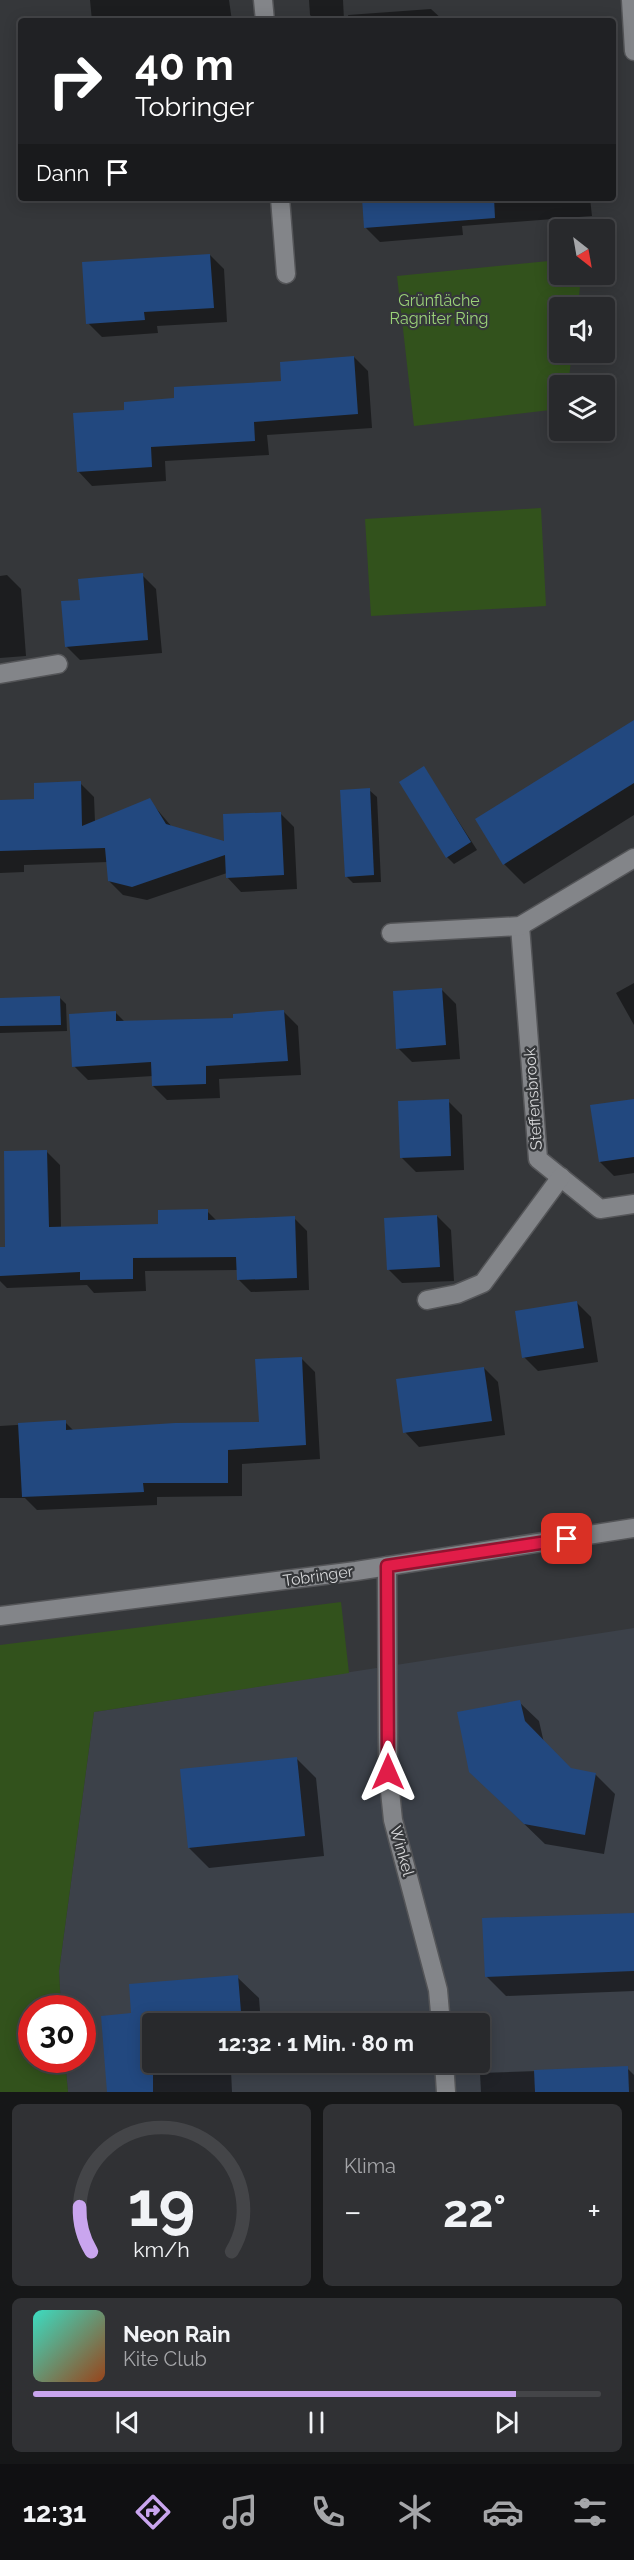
<!DOCTYPE html>
<html lang="de">
<meta charset="utf-8">
<style>
body{margin:0;font-family:Raleway,sans-serif;background:#303134;color:#f1f3f6;height:100vh;display:flex;flex-direction:column;font-size:22px;white-space:nowrap}
*{box-sizing:border-box;margin:0}
p{font-size:20px;color:#a5a6a9}
.icon{flex:none;width:33px;height:33px;fill:none;stroke:currentColor;stroke-width:2;stroke-linecap:round;stroke-linejoin:round}
.map{position:relative;height:2092px;overflow:hidden}
.details{display:flex;flex-direction:column;gap:12px;padding:12px;background:#161718;flex:1}
.details>*{flex:none}
.top-card{position:absolute;left:18px;top:18px;width:598px;height:183px;border-radius:6px;box-shadow:0 3px 15px #0003,0 0 0 2px #444548;background:#202124;color:#fff;overflow:hidden}
.needle{width:39px;rotate:149deg}
.buttons{position:absolute;left:549px;top:219px;display:grid;gap:12px}
.buttons a{display:grid;place-items:center;width:66px;height:66px;border-radius:6px;background:#28292c;box-shadow:0 3px 15px #0003,0 0 0 2px #444548;font-size:30px}
.speed{position:absolute;left:18px;top:1995px;display:flex;gap:12px;font-size:30px;font-weight:700;text-align:center}
.speed>*{display:grid;place-content:center;width:78px;height:78px;border-radius:50%;background:#28292c;box-shadow:0 3px 15px #0003,0 0 0 2px #444548;line-height:1}
.speed .limit{border:9px solid #d22;background:#fff;color:#111}
.pin{position:absolute;display:grid;place-items:center;width:51px;height:51px;color:#fff;margin:-26px;border-radius:12px;box-shadow:0 3px 9px #0006}
.me{position:absolute;width:66px;margin:-33px;rotate:0deg;stroke-linejoin:round;filter:drop-shadow(0 0 4px #0008)}
.turn{display:flex;align-items:center;gap:21px;height:126px;padding:0 18px;font-size:27px}
.turn .icon{width:78px;height:78px;stroke-width:2.5}
.turn b{display:block;font-size:42px;line-height:51px}
.then{display:flex;align-items:center;height:57px;padding:0 18px;background:#0003;gap:12px;font-size:22px}
.big{font-size:45px;font-weight:700;line-height:1.1}
.details .card{flex:1;display:flex;flex-direction:column;justify-content:center;gap:9px;min-width:0;padding:0 21px;border-radius:9px;background:#303134}
.details .dial{align-items:center;gap:0}
.dial svg{height:156px;overflow:visible;fill:none;stroke:#444548;stroke-width:7;stroke-linecap:round;text-anchor:middle}
.dial text{fill:#f1f3f6;stroke:none}
.song{display:flex;align-items:center;gap:18px}
.cover{width:72px;height:72px;border-radius:9px;background:linear-gradient(135deg,hsl(170 70% 55%),hsl(20 70% 35%))}
.played{height:6px;border-radius:3px;background:linear-gradient(90deg,#c9a5ee 85%,#444548 85%)}
.keys{display:flex;justify-content:space-around;direction:ltr}
.heat{display:flex;justify-content:space-between;align-items:center;font-size:33px;direction:ltr}
.details .tiles{flex:1;display:grid;gap:12px;grid-template-columns:1fr 1fr}
.card:last-child{grid-column:span 2}
.trip{position:absolute;left:142px;top:2013px;width:348px;height:60px;border-radius:6px;background:#28292c;box-shadow:0 3px 15px #0003,0 0 0 2px #444548;font-weight:700;line-height:60px;text-align:center}
.tabs{display:flex;height:96px;justify-content:space-around;align-items:center;background:#101012;color:#a5a6a9}
.tabs .icon{width:42px;height:42px}
.tabs .current{color:#c9a5ee}
.tabs b{font-size:27px;color:#f1f3f6}
.map>svg:first-child{display:block}
</style>
<div class="map">
<svg width="634" height="2092" viewBox="0 0 634 2092">
<rect width="100%" height="100%" fill="#35373a"/>
<path fill="#3c4149" fill-rule="evenodd" d="M634 1628V2092H68L65 2060H82V2008H61L59 1971 94 1712ZM153 2024H480V2062H153Z"/>
<g fill="#32521c">
<polygon points="559,260 560,274 581,275 578,307 560,308 560,352 572,353 568,385 560,386 559,409 414,426 397,276"/>
<polygon points="541,508 546,606 371,616 365,519"/>
<polygon points="341,1602 349,1673 94,1712 59,1971 61,2008 32,2008 32,2060 65,2060 68,2092 0,2092 0,1645"/>
</g>
<g fill="#0007">
<polygon points="90,0 229,0 232,21 92,21"/>
<polygon points="309,0 343,0 344,20 316,21 310,15"/>
<polygon points="431,9 444,21 349,21 348,15"/>
<polygon points="363,198 590,198 592,216 462,226 463,235 380,242 366,228"/>
<polygon points="210,255 224,269 227,322 157,326 158,333 102,337 88,323"/>
<polygon points="354,357 368,371 372,428 267,435 269,455 165,461 166,481 92,486 78,471 126,412 282,383"/>
<polygon points="7,575 21,589 26,656 0,658 0,576"/>
<polygon points="142,575 156,589 162,653 80,660 66,646 82,601"/>
<polygon points="634,734 634,815 524,884 504,864"/>
<polygon points="424,768 477,850 454,864 447,857"/>
<polygon points="80,783 94,797 95,822 149,800 172,827 226,843 280,813 294,827 297,889 241,892 227,877 227,873 147,900 123,895 109,881 108,862 24,865 24,872 0,873 0,802 36,801"/>
<polygon points="369,790 377,797 381,882 353,883 346,876"/>
<polygon points="634,983 634,1025 616,993"/>
<polygon points="442,990 456,1004 460,1059 412,1062 398,1048"/>
<polygon points="59,997 66,1004 67,1031 0,1033 0,999"/>
<polygon points="115,1012 125,1022 235,1019 284,1012 298,1026 301,1075 219,1079 220,1098 167,1100 153,1086 153,1076 88,1080 74,1066"/>
<polygon points="634,1100 634,1173 614,1176 600,1162"/>
<polygon points="448,1101 462,1115 464,1170 416,1172 402,1158"/>
<polygon points="47,1152 60,1165 61,1228 160,1225 207,1211 217,1221 294,1218 307,1231 309,1290 251,1292 238,1279 238,1270 145,1271 146,1291 94,1293 87,1285 7,1288 0,1281 0,1248 7,1248"/>
<polygon points="437,1216 451,1230 454,1281 402,1283 388,1269"/>
<polygon points="577,1303 591,1317 598,1362 538,1371 524,1357"/>
<polygon points="301,1358 315,1372 320,1459 242,1464 242,1496 157,1497 157,1505 37,1510 25,1498 0,1498 0,1426 65,1422 74,1431 260,1424"/>
<polygon points="484,1368 498,1382 505,1435 419,1447 405,1432"/>
<polygon points="519,1702 539,1721 544,1743 570,1769 595,1774 615,1794 604,1854 545,1844 490,1791"/>
<polygon points="297,1759 316,1778 324,1856 209,1868 189,1848"/>
<polygon points="634,1914 634,1991 506,1996 486,1976"/>
<polygon points="237,1977 259,1998 261,2024 153,2024 153,2062 264,2062 264,2067 231,2070 232,2092 130,2092 133,2015"/>
<polygon points="627,2068 634,2075 634,2092 481,2092 480,2073"/>
</g>
<g fill="#22487f">
<polygon points="362,198 494,198 495,218 364,228"/>
<polygon points="210,254 214,308 144,312 145,320 86,324 82,262"/>
<polygon points="354,356 358,414 254,422 255,441 151,447 152,467 77,472 73,413 124,410 124,402 174,398 174,387 281,381 280,362"/>
<polygon points="143,573 148,640 65,647 61,601 80,600 78,579"/>
<polygon points="634,720 634,783 503,865 475,819"/>
<polygon points="424,766 471,842 446,858 399,782"/>
<polygon points="81,781 82,826 150,798 166,824 224,841 223,814 281,812 284,875 226,878 225,855 132,887 108,881 105,848 0,851 0,800 34,799 34,783"/>
<polygon points="370,788 374,875 345,877 340,790"/>
<polygon points="442,988 446,1045 396,1049 393,991"/>
<polygon points="60,996 61,1025 0,1026 0,998"/>
<polygon points="284,1010 288,1061 206,1066 206,1084 152,1086 151,1062 72,1067 69,1014 116,1011 116,1021 233,1018 233,1014"/>
<polygon points="449,1099 451,1156 400,1158 398,1101"/>
<polygon points="634,1099 634,1157 599,1162 590,1105"/>
<polygon points="47,1150 49,1227 158,1224 158,1210 208,1209 208,1220 295,1216 297,1278 237,1280 236,1257 133,1258 133,1279 80,1280 80,1272 0,1276 0,1247 5,1247 4,1151"/>
<polygon points="437,1215 440,1267 387,1270 384,1218"/>
<polygon points="577,1301 584,1348 522,1358 515,1311"/>
<polygon points="302,1357 306,1445 228,1450 228,1483 143,1483 144,1492 22,1497 18,1423 66,1420 66,1430 175,1423 259,1422 255,1359"/>
<polygon points="484,1367 492,1421 403,1433 396,1379"/>
<polygon points="520,1700 525,1721 571,1768 596,1773 585,1835 524,1824 469,1772 457,1712"/>
<polygon points="297,1757 305,1836 188,1848 180,1769"/>
<polygon points="634,1913 634,1971 485,1977 482,1918"/>
<polygon points="238,1975 242,2024 153,2024 153,2092 107,2092 101,2016 131,2013 129,1984"/>
<polygon points="628,2066 629,2092 535,2092 534,2070"/>
</g>
<g fill="none" stroke-linecap="round" stroke-linejoin="round">
<defs>
<g id="minor">
<polyline points="263,0 265,21"/>
<polyline points="631,0 634,51"/>
<polyline points="280,198 286,274"/>
<polyline points="0,674 58,664"/>
<polyline points="520,926 538,1159 600,1209 634,1204"/>
<polyline points="391,933 520,926 634,858"/>
<polyline points="427,1300 457,1294 483,1283 561,1177"/>
<polyline points="387,1566 388,1772 393,1820 438,1990 441,2024"/>
<polyline points="0,1616 356,1571 634,1528"/>
<polyline points="444,2062 446,2092"/>
</g>
</defs>
<use href="#minor" stroke="#545558" stroke-width="21"/>
<use href="#minor" stroke="#838589" stroke-width="18"/>
</g>
<g fill="none" stroke-linecap="round" stroke-linejoin="round">
<defs>
<polyline id="route" points="388,1772 387,1566 567,1539"/>
</defs>
<use href="#route" stroke="#92132f" stroke-width="15"/>
<use href="#route" stroke="#e11d48" stroke-width="10"/>
</g>
<g text-anchor="middle" dominant-baseline="central" stroke-width="4.5" stroke-linejoin="round" paint-order="stroke">
<g font-size="16" fill="#9ad178" stroke="#35373a">
<text x="439" y="300">Grünfläche<tspan x="439" dy="18">Ragniter Ring</tspan></text>
</g>
<g font-size="16" fill="#d5d6d8" stroke="#35373a">
<text transform="translate(533 1099) rotate(-94)">Steffensbrook</text>
<text transform="translate(318 1576) rotate(-8)">Tobringer</text>
<text transform="translate(402 1851) rotate(74)">Winkel</text>
</g>
</g>
</svg>
<div class="buttons">
<a><svg class="needle" viewBox="-14 -14 28 28"><path d="M0-13l5 13h-10z" fill="#e53935"/><path d="M0 13l5-13h-10z" fill="#a5a6a9"/></svg></a>
<a><svg class="icon" aria-label="sound" viewBox="0 0 24 24"><path d="M4 9h4l5-4v14l-5-4H4zM17 9q2 3 0 6"/></svg></a>
<a><svg class="icon" aria-label="layers" viewBox="0 0 24 24"><path d="M12 4l9 5-9 5-9-5zM3 14l9 5 9-5"/></svg></a>
</div>
<div class="speed"><div class="limit">30</div></div>
<div class="pin" style="left:567px;top:1539px;background:#d93025"><svg class="icon" aria-label="arrive" viewBox="0 0 24 24"><path d="M6 21V4h12l-3 4 3 4H6"/></svg></div>
<svg class="me" style="left:388px;top:1772px" viewBox="-20 -20 40 40"><path d="M0-17L14 15 0 8-14 15z" fill="#e11d48" stroke="#fff" stroke-width="4"/></svg>
<div class="trip">12:32 · 1 Min. · 80 m</div>
<div class="top-card">
<div class="turn"><svg class="icon" aria-label="right" viewBox="0 0 24 24"><path d="M7 20v-9h11M14 6l5 5-5 5"/></svg><div><b>40 m</b>Tobringer</div></div>
<div class="then">Dann<svg class="icon" aria-label="arrive" viewBox="0 0 24 24"><path d="M6 21V4h12l-3 4 3 4H6"/></svg></div>
</div>
</div>
<section class="details">
<div class="tiles">
<div class="card dial"><svg viewBox="0 0 100 80">
<path d="M14 69A42 42 0 1 1 86 69"/>
<path d="M14 69A42 42 0 0 1 8 46" stroke="#c9a5ee"/>
<text x="50" y="56" font-size="32" font-weight="700">19</text>
<text x="50" y="72" font-size="11">km/h</text>
</svg></div>
<div class="card"><p>Klima</p>
<div class="heat"><a>−</a><b class="big">22°</b><a>+</a></div>
</div>
<div class="card">
<div class="song"><i class="cover"></i><div><b>Neon Rain</b><p>Kite Club</p></div></div>
<div class="played"></div>
<div class="keys"><svg class="icon" aria-label="previous" viewBox="0 0 24 24"><path d="M18 5L8 12l10 7zM5 5v14"/></svg><svg class="icon" aria-label="pause" viewBox="0 0 24 24"><path d="M8 5v14M16 5v14"/></svg><svg class="icon" aria-label="next" viewBox="0 0 24 24"><path d="M6 5l10 7-10 7zM19 5v14"/></svg></div>
</div>
</div>
</section>
<nav class="tabs">
<b>12:31</b>
<svg class="icon current" aria-label="directions" viewBox="0 0 24 24"><path d="M12 3l9 9-9 9-9-9zM9 14v-3h6M13 9l2 2-2 2"/></svg>
<svg class="icon" aria-label="music" viewBox="0 0 24 24"><path d="M9 18V5l10-2v13"/><circle cx="6" cy="18" r="3"/><circle cx="16" cy="16" r="3"/></svg>
<svg class="icon" aria-label="phone" viewBox="0 0 24 24"><path d="M5 4h4l2 5-3 2q2 4 5 5l2-3 5 2v4C11 20 4 13 5 4z"/></svg>
<svg class="icon" aria-label="climate" viewBox="0 0 24 24"><path d="M12 3v18M4 7l16 10M4 17L20 7"/></svg>
<svg class="icon" aria-label="car" viewBox="0 0 24 24"><path d="M5 17H2v-5l4-1 3-4h7l3 4 3 1v5h-3M9 17h6M6 11h13"/><circle cx="7" cy="17" r="2"/><circle cx="17" cy="17" r="2"/></svg>
<svg class="icon" aria-label="filters" viewBox="0 0 24 24"><path d="M4 7h16M4 17h16"/><circle cx="9" cy="7" r="2"/><circle cx="15" cy="17" r="2"/></svg>
</nav>
